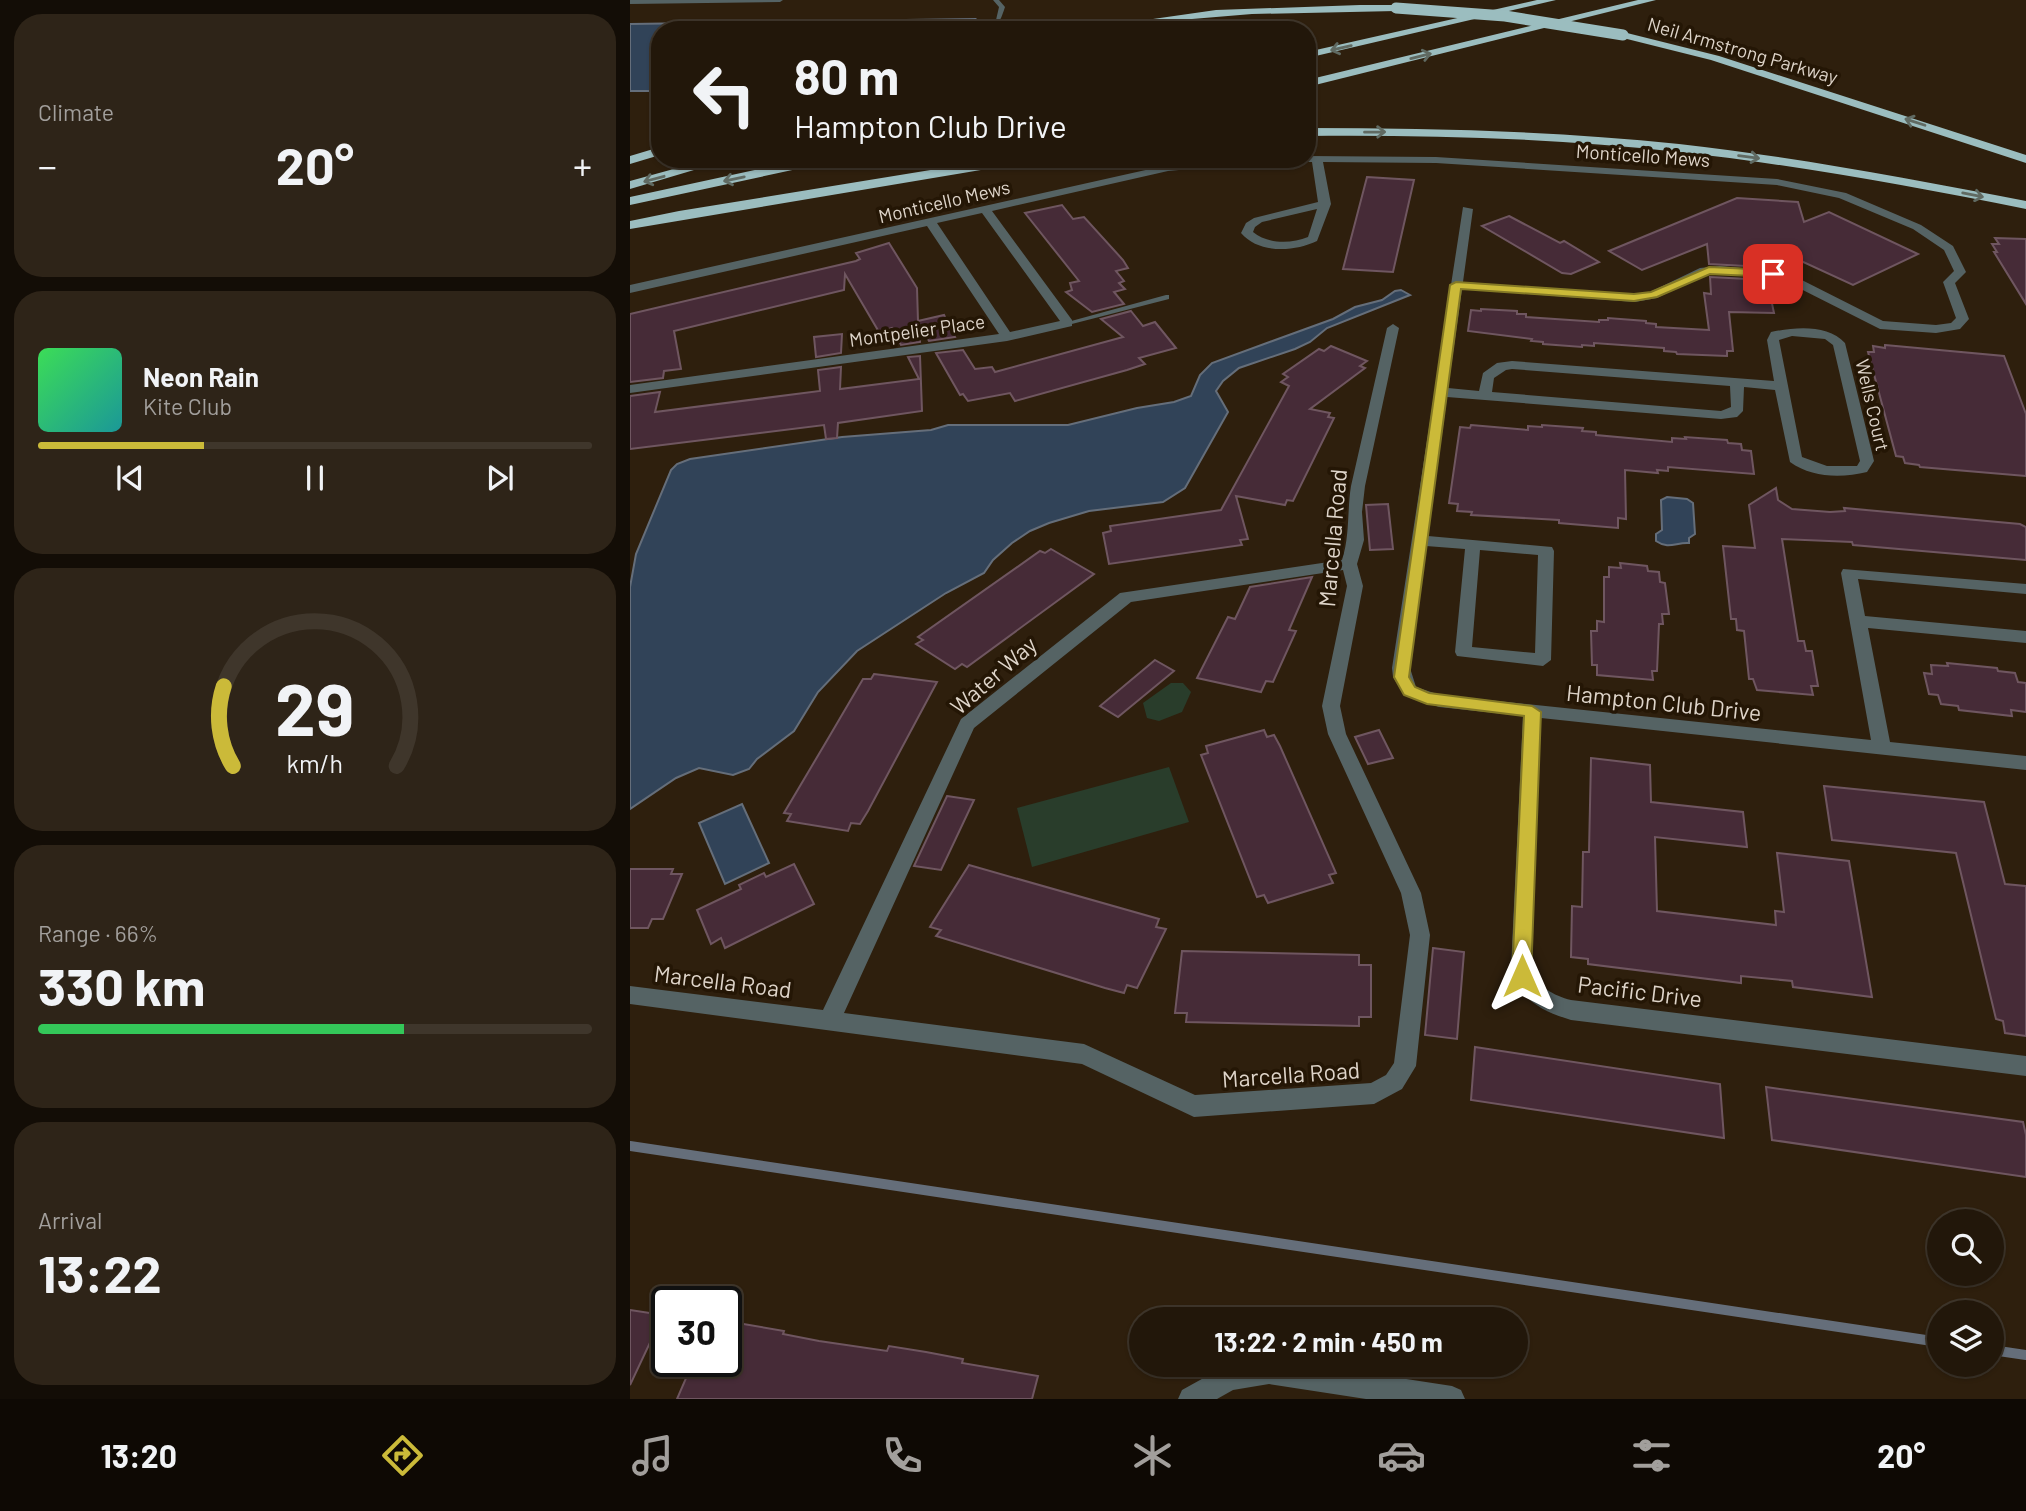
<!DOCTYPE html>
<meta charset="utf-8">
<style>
body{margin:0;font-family:Barlow,sans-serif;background:#2e2418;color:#f1f3f6;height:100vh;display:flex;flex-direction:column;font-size:26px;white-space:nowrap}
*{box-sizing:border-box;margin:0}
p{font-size:23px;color:#a29f9c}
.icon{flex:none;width:38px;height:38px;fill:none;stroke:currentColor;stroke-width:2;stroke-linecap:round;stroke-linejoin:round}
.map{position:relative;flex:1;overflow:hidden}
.details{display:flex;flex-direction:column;gap:14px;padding:14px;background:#130d06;width:630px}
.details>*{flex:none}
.banner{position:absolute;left:21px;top:21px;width:665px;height:147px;border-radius:28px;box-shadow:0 2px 5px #0004,0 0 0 2px #3f362b;background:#22170a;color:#f1f3f6;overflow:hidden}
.buttons{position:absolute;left:1297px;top:1209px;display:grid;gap:14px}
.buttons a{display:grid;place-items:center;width:77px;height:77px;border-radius:50%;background:#22170a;box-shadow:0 2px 5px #0004,0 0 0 2px #3f362b;font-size:35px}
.speed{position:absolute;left:21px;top:1286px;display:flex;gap:14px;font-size:35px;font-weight:700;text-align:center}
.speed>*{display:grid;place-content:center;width:91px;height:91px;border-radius:50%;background:#22170a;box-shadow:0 2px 5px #0004,0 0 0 2px #3f362b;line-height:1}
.speed .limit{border:4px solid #111;border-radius:10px;background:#fff;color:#111}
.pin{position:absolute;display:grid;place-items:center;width:60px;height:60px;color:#fff;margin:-30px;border-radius:14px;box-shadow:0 4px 10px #0006}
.me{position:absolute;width:77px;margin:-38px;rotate:0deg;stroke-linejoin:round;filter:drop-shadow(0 0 5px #0008)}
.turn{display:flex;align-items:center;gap:24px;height:147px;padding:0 28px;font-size:32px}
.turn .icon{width:91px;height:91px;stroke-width:2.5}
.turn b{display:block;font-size:49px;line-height:60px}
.big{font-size:52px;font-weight:700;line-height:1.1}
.details .tile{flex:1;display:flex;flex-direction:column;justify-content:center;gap:10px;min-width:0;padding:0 24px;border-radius:28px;background:#2e2418}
.details .dial{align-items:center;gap:0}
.dial svg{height:182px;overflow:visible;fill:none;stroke:#3f362b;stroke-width:7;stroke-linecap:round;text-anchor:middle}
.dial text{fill:#f1f3f6;stroke:none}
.song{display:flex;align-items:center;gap:21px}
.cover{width:84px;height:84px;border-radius:10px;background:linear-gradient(135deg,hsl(130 70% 55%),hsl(180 70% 35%))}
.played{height:7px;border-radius:4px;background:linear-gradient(90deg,#cbba39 30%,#3f362b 30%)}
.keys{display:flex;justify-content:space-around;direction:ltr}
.heat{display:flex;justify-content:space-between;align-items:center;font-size:38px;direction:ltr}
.charge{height:10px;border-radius:5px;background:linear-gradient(90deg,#34c759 66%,#3f362b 0)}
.trip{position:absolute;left:499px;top:1307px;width:399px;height:70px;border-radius:35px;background:#22170a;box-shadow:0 2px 5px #0004,0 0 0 2px #3f362b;font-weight:700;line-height:70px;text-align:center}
.dock{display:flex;height:112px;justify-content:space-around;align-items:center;background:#0e0904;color:#a29f9c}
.dock .icon{width:49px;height:49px}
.dock .on{color:#cbba39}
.dock b{font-size:32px;color:#f1f3f6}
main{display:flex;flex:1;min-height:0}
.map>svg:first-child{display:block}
</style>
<main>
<section class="details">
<div class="tile"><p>Climate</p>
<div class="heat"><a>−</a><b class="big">20°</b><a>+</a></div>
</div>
<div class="tile">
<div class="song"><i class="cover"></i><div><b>Neon Rain</b><p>Kite Club</p></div></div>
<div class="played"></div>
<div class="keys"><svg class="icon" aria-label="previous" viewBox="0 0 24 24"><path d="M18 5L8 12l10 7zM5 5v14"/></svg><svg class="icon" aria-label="pause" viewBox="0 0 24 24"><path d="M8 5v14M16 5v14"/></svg><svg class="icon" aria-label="next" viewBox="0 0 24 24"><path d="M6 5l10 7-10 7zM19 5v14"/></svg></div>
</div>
<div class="tile dial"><svg viewBox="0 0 100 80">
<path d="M14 69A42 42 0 1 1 86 69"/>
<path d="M14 69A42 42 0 0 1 10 34" stroke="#cbba39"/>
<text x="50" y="56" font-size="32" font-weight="700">29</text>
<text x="50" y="72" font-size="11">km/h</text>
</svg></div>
<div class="tile"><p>Range · 66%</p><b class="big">330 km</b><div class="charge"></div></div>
<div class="tile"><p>Arrival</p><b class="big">13:22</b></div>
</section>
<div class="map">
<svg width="1396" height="1399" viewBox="0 0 1396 1399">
<rect width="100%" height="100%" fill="#2e1f0d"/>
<g fill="#293d2b">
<polygon points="541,683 553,683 561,692 552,712 529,721 517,718 513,703"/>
<polygon points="539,767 559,822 402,867 387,808"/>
</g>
<g fill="#314358" stroke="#656e7a" stroke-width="2">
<polygon points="345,19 338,30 30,30 30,91 0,91 0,24"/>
<polygon points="771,290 780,295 697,328 680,342 665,349 609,368 593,381 586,391 598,412 555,488 533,502 459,511 419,523 400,531 382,543 363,560 354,573 316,593 227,651 188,692 164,731 127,759 119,769 103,775 69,768 46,778 0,809 0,587 6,554 41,470 47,464 60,459 212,437 301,430 318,425 438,425 507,408 544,402 561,396 570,375 582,363 703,319 725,307 752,300 765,291"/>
<path d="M1037 497 1057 499 1063 503 1065 534 1059 538V543C1046 542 1039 550 1026 541V534L1032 530 1031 500Z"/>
<polygon points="112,804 139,863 95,884 69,823"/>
</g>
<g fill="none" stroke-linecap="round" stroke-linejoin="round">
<g stroke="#656e7a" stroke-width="10">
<polyline points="0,1146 1309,1342"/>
<polyline points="1362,1350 1396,1355"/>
</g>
</g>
<g fill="#462b37" stroke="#6f5660" stroke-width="2">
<polygon points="737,177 784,180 763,272 713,269"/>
<polygon points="1107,198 1168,202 1174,222 1199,212 1288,254 1223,285 1169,260 1132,257 1134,267 1079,264 1077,244 1012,270 979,251"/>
<polygon points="432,205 443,219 454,217 493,260 498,268 486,271 494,281 489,283 495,289 484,292 494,304 462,312 436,292 442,290 440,283 449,281 395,213"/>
<polygon points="879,216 930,243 934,241 969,262 941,274 932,273 852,226"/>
<polygon points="1365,238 1396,239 1396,304 1364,252 1367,252 1362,244 1369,244"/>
<polygon points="259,243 287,288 288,321 314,315 325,337 299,341 289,323 290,342 271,345 262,328 249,332 215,274 214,290 44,331 51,369 34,371 33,378 0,382 0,314 226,261 230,259 226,253"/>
<polygon points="1080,277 1137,280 1144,313 1099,312 1103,351 1097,351 1097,356 1047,354 1046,352 1034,351 1034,348 964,343 964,346 952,345 952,347 913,344 913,342 901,341 902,339 838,331 841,310 851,311 851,309 887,311 887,314 896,314 896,317 969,322 969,320 978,320 978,318 1016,321 1016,323 1026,324 1026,327 1079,330 1074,293 1081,294"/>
<polygon points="501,311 513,326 525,322 546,348 509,358 515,364 497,370 385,401 380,393 338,401 333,394 330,395 306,353 333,350 345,369 362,367 365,372 493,337 471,319"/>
<polygon points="212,334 211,353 186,357 184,337"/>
<polygon points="1255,345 1374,356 1396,414 1396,476 1290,467 1289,465 1275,463 1273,457 1266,456 1238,352 1244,352 1243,346 1255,348"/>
<polygon points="701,346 737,361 730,366 735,368 680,409 700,413 698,417 704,418 663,501 657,500 655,505 606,496 618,539 610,540 612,545 479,564 473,533 481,531 480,526 591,510 659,386 651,382 658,377 653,374 689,349 694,351"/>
<polygon points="290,356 292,411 208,423 207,438 196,439 194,425 0,449 0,396 30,392 25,412 190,391 188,370 211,367 210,389 289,379 278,357"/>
<polygon points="841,425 898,430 898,426 912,427 912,425 953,428 952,431 966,432 966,435 1042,442 1042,438 1056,439 1055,437 1097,440 1098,443 1111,444 1112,450 1121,451 1124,474 1038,467 1038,471 1027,470 1028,473 995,470 996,519 988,518 988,528 929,523 929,520 841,515 842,512 827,511 828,504 819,503 830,427 840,428"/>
<polygon points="1146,488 1148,500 1162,509 1200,512 1215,511 1214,508 1390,524 1396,527 1396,560 1223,545 1222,542 1152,539 1168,641 1174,641 1176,651 1182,651 1188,686 1181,686 1183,695 1127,690 1123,679 1119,679 1114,631 1107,630 1106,619 1101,619 1093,546 1125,548 1119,505"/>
<polygon points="758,504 763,549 740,550 736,505"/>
<polygon points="421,549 464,574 337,667 332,664 325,669 286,644 293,640 288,637 410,551 415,553"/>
<polygon points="990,563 1017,566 1018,571 1029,572 1030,582 1035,583 1039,614 1032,614 1033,624 1029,624 1027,671 1022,671 1023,680 967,675 967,665 962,665 961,631 967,631 967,621 974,622 974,577 979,577 979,567 991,568"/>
<polygon points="682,577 659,630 666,631 643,682 636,681 631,692 567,678 598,617 605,619 620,587"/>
<polygon points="525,660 544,671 488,717 470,706"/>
<polygon points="1317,663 1367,668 1368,671 1385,673 1388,682 1396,683 1396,712 1381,710 1382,716 1329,710 1328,706 1311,704 1308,695 1299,694 1294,673 1302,674 1301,665 1318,666"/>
<polygon points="244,674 307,682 238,811 230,824 221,823 218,831 157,821 161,814 154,813 199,737 233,679 241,679"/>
<polygon points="634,730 637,737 644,735 650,746 706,873 699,875 703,883 638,903 634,895 627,897 571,755 578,753 576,746"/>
<polygon points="749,730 763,758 738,764 725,737"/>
<polygon points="961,758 1020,765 1021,802 1113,812 1117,847 1025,837 1027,911 1146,925 1145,911 1154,912 1147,853 1219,861 1242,997 1163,987 1162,981 1111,976 1111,983 958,964 958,959 941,957 942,906 952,907 953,852 959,852"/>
<polygon points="1194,786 1354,802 1375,884 1396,886 1396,1036 1375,1033 1373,1021 1366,1019 1326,853 1202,840"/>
<polygon points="317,796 344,800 311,870 284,866"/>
<polygon points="164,864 184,904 95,948 91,938 81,944 67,910 111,889 109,885 134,873 136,877"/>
<polygon points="339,865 529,919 526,927 536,929 507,988 497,985 494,993 475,988 306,936 311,930 300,927"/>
<polygon points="0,869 43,869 41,874 52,874 33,919 22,919 18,928 0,928"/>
<polygon points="803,948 834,952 827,1039 795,1035"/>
<polygon points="552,951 729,955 729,965 741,965 741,1017 729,1017 729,1026 556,1022 557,1013 545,1013"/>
<polygon points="845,1047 1090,1084 1094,1138 841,1100"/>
<polygon points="1136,1087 1393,1122 1396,1135 1396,1177 1142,1140"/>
<polygon points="0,1310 33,1315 0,1385"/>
<polygon points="96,1321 154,1331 153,1334 189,1341 257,1351 259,1346 296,1352 333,1359 332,1363 408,1376 402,1399 47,1399 63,1362 96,1362"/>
</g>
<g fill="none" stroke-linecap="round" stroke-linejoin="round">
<g fill="#556364" fill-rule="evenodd">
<polygon points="0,0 153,0 150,2 0,4"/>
<path d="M363 0H369L375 7C371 19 368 30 353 30L366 20 369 7Z"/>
<polygon points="536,295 539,295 539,299 438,325 434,323"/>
</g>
<g fill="#556364" fill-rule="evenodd">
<path d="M677 156 806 157 1147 179 1216 193 1291 225 1323 246 1336 272 1325 283 1339 319 1330 329 1306 333 1250 329 1149 278 1090 274H1076L1027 298 1005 302 832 289 818 388 849 391 853 373 867 363 882 361 1144 381 1137 340 1141 332C1165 327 1198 324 1215 343L1244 461 1237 472C1212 478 1182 478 1160 462L1145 390 1114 387 1113 411 1107 417 1091 419 817 397 798 536 922 547 924 551 921 660 913 666 827 656 825 652 835 549 796 546 780 668 786 687 810 695 1241 740 1211 573 1213 569 1396 584V594L1228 579 1235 616 1396 631V643L1238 628 1260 742 1396 756V770L911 718 901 968C906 986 924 996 941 1000L1396 1056V1076L941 1020C912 1011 888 999 881 968L893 716 809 707 774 695 763 677 762 668 833 207 843 209 833 282 1005 294 1020 292 1070 268 1090 266 1156 272 1253 321 1306 325 1321 323 1326 318 1313 282 1324 271 1314 250 1283 229 1209 198 1147 185 806 163 693 162 701 204 687 241C664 252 629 254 611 233L616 223 624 218 688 202 682 162H664L659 159H677ZM687 209 678 237C661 244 637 244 623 232L625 227 632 222ZM1162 336 1195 339 1203 345 1230 461 1227 466H1197L1172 457 1149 340ZM882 369 1100 386 1101 407 1091 411 862 392 864 378 876 370ZM850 550 908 555 905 653 842 647Z"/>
<path d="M599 159H642L637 162 538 171 362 211 442 320V326L377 341 0 393V385L369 334 297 226 0 293V285L538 165ZM352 213 430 321 380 332 307 223Z"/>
<path d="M763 324 769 328 735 486 732 512 734 540 727 564 733 586 710 706 716 734 791 893 800 935 786 1066 772 1089 744 1104 564 1117 452 1064 0 1004V986L193 1010 331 719 490 593 712 560C720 535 717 511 721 486L757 328ZM713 570 717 586 692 706 698 734 771 893 780 935 764 1063 756 1075 741 1083 565 1095 454 1044 214 1013 344 728 501 602Z"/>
<polygon points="597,1365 685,1365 822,1386 831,1390 835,1399 736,1399 639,1384 603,1390 587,1399 548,1399 552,1390"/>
</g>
<g fill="#9bbdbf" fill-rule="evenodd">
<polygon points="907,0 926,0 677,58 677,52"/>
<polygon points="1008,0 1026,0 677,87 677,80"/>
<polygon points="730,5 766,5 771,8 766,11 622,14 550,20 495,30 445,30 490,21 495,23 586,10"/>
<polygon points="993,32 1089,56 1396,155 1396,163 1081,60 989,37 988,35"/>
<path d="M677 128C801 128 926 131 1049 144 1166 157 1281 179 1396 201V209C1281 186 1166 165 1049 152 926 138 801 135 677 136Z"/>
<polygon points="30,147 30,155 0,164 0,156"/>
<polygon points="80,159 101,159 0,189 0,181"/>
<polygon points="176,159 201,159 195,163 0,205 0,197"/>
<polygon points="368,159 399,159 393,163 0,229 0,221 49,211"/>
</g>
<polyline stroke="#9bbdbf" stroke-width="11" points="766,8 875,16 993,35"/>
</g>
<defs><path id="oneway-shaft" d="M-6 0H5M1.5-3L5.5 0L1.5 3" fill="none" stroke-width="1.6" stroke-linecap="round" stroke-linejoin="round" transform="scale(1.75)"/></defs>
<g stroke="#606a62">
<use href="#oneway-shaft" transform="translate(711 48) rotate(167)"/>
<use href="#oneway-shaft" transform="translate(791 56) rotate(-14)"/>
<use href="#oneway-shaft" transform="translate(1285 122) rotate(-162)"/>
<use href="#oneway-shaft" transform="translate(745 132) rotate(-1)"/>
<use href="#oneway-shaft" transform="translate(1119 157) rotate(7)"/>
<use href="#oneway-shaft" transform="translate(24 179) rotate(165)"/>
<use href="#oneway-shaft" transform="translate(104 179) rotate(168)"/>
<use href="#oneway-shaft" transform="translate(1343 195) rotate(11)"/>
</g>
<polygon fill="#cbba39" stroke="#847925" stroke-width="2" points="1079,267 1143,270 1149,274 1143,277 1080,274 1027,297 1004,301 831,289 779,677 785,687 799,693 902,706 911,712 901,976 898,982 892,984 885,982 882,976 894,716 797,704 774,695 764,677 820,285 826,282 1004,294 1021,292"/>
<g text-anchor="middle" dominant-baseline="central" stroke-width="7" stroke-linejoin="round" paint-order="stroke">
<g font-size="19" fill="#ded4c9" stroke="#241605">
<text transform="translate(1113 50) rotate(16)">Neil Armstrong Parkway</text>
<text transform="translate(1013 155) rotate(4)">Monticello Mews</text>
<text transform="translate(314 201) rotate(-13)">Monticello Mews</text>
<text transform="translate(287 330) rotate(-8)">Montpelier Place</text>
<text transform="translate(1243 405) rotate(77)">Wells Court</text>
</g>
<g font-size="23" fill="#ded4c9" stroke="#241605">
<text transform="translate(702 538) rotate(-85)">Marcella Road</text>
<text transform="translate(363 675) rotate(-41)">Water Way</text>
<text transform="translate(1034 702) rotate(6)">Hampton Club Drive</text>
<text transform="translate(93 981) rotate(7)">Marcella Road</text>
<text transform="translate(1010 991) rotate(7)">Pacific Drive</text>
<text transform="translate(661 1074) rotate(-4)">Marcella Road</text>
</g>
</g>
</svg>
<div class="buttons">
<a><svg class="icon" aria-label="search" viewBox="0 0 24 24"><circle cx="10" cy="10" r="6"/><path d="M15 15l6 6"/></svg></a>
<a><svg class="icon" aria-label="layers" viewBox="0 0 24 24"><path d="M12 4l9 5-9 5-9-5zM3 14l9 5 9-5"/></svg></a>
</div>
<div class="speed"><div class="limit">30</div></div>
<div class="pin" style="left:1143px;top:274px;background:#d93025"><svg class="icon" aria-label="arrive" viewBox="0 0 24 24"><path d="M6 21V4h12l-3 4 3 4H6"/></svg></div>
<svg class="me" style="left:892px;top:976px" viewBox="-20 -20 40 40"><path d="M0-17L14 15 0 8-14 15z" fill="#cbba39" stroke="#fff" stroke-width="4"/></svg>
<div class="trip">13:22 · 2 min · 450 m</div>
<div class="banner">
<div class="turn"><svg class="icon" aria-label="left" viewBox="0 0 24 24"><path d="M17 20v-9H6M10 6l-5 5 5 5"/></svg><div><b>80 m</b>Hampton Club Drive</div></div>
</div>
</div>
</main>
<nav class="dock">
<b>13:20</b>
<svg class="icon on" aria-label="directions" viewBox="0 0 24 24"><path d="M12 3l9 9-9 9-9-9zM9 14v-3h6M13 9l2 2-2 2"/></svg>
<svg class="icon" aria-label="music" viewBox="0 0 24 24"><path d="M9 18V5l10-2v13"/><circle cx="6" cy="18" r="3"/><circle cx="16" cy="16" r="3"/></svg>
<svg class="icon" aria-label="phone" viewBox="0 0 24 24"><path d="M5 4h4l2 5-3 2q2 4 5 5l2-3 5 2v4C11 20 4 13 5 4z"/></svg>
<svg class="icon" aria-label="climate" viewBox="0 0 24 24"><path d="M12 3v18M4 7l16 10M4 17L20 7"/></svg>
<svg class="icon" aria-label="car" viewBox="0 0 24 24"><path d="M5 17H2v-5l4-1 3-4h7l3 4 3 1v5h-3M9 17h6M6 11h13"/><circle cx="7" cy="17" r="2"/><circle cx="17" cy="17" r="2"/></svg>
<svg class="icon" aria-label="filters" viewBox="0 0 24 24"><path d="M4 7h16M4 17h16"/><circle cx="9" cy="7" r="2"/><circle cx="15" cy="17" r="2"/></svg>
<b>20°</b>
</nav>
